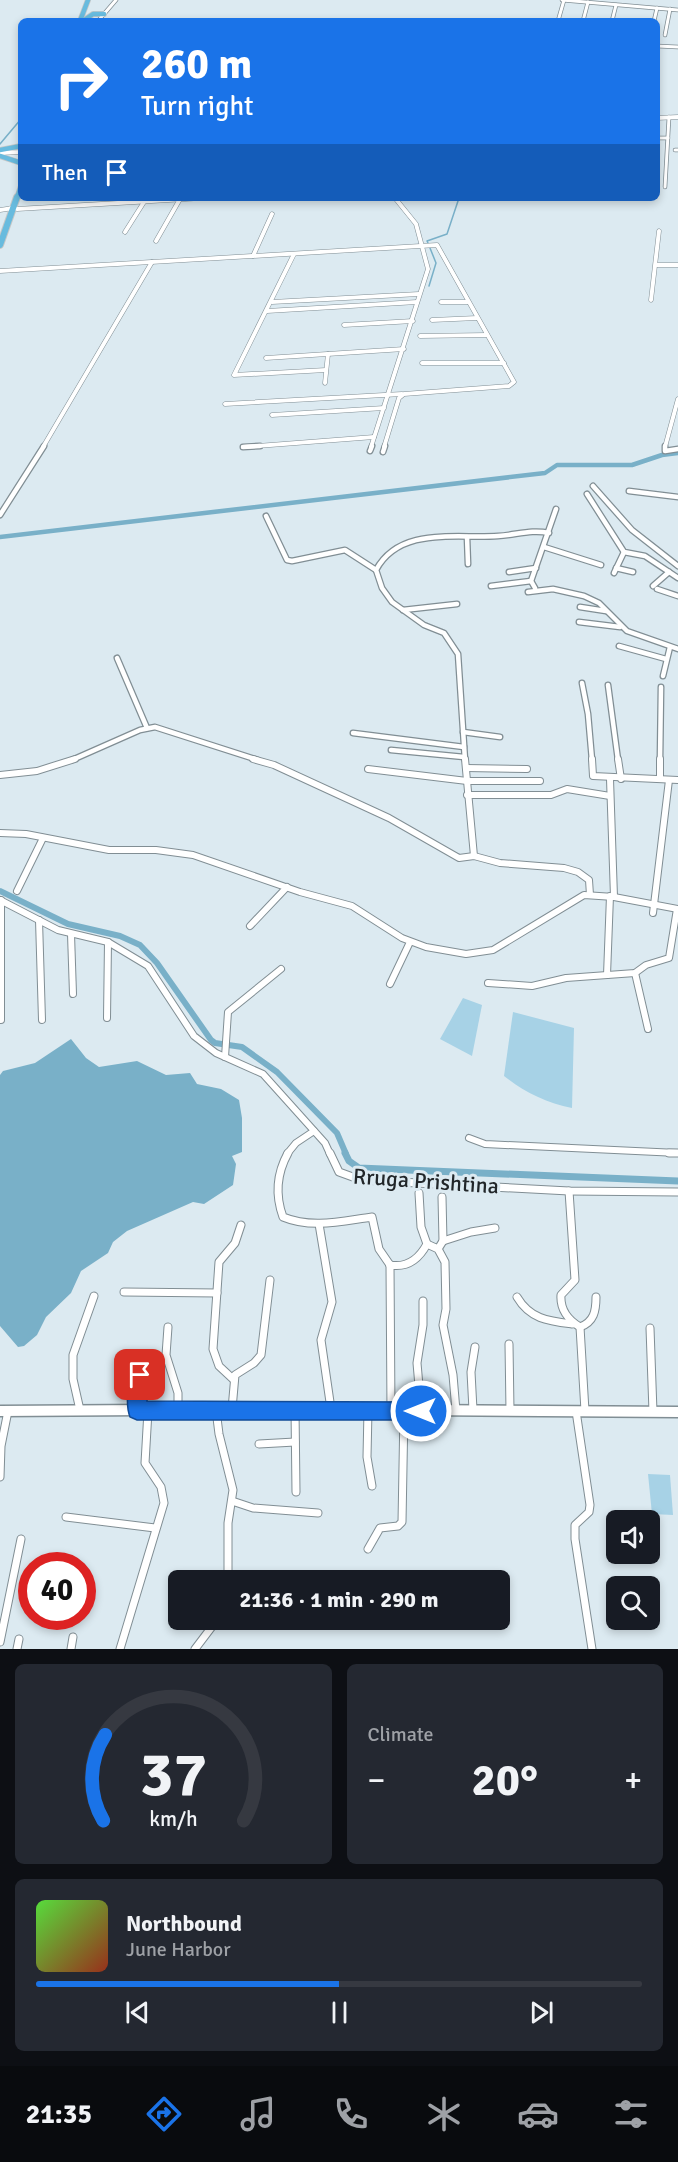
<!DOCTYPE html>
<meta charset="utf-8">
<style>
body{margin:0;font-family:Signika,sans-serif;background:#242831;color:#f1f3f6;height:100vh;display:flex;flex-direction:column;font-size:22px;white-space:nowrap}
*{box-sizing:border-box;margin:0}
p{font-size:20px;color:#9ea1a6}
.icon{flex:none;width:33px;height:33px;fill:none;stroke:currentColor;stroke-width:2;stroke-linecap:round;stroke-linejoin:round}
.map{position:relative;height:1649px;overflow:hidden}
.details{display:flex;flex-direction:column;gap:15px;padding:15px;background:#0d0f14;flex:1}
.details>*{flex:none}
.banner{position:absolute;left:18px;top:18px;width:642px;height:183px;border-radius:9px;box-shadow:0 3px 9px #0003;background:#1a73e8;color:#fff;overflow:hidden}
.buttons{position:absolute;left:606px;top:1510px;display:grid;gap:12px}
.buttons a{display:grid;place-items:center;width:54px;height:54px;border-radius:9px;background:#171b24;box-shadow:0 3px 9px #0003;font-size:30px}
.speed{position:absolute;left:18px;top:1552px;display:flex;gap:12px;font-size:30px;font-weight:700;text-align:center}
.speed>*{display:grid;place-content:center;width:78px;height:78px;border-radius:50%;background:#171b24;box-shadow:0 3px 9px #0003;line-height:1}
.speed .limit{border:9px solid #d22;background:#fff;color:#111}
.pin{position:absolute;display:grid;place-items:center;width:51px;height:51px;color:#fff;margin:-26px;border-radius:12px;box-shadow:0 3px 9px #0006}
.me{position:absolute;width:66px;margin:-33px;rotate:270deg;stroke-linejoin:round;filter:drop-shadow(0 0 4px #0008)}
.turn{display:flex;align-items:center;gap:21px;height:126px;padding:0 24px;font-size:27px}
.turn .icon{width:78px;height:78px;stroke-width:2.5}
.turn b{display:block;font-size:42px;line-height:51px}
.then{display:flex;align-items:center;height:57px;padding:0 24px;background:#0003;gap:12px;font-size:22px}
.big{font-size:45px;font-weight:700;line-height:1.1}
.details .card{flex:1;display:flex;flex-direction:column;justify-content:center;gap:9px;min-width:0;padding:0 21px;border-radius:9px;background:#242831}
.details .dial{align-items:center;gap:0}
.dial svg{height:156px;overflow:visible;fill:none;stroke:#363941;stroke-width:7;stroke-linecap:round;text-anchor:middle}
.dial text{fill:#f1f3f6;stroke:none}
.song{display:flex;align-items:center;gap:18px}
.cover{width:72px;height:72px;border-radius:9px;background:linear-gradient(135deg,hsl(110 70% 55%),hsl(10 70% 35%))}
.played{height:6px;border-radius:3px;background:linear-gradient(90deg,#1a73e8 50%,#363941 50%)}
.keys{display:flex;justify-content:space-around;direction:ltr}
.heat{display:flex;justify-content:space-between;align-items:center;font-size:33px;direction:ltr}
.details .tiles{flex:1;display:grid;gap:15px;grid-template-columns:1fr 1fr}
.card:last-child{grid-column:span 2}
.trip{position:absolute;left:168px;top:1570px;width:342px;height:60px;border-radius:9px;background:#171b24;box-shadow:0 3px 9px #0003;font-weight:700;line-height:60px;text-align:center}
.tab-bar{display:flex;height:96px;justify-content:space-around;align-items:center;background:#090b0e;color:#9ea1a6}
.tab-bar .icon{width:42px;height:42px}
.tab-bar .current{color:#1a73e8}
.tab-bar b{font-size:27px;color:#f1f3f6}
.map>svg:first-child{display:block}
</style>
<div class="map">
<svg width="678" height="1649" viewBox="0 0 678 1649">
<rect width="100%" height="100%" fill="#dceaf1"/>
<g fill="#a7d2e6">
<polygon points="463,998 482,1005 472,1056 440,1039"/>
<path d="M513 1012 574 1028 572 1108C546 1103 524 1092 504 1076Z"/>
<polygon points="648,1474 670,1475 673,1515 652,1514"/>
</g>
<polygon fill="#79b0c8" points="71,1039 86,1058 99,1067 137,1061 166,1075 190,1073 197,1084 221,1089 239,1100 242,1118 242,1152 232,1156 236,1164 233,1185 204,1204 193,1202 127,1231 113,1242 108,1253 81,1271 71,1293 46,1317 37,1335 24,1346 18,1347 0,1326 0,1075 3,1071 35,1063"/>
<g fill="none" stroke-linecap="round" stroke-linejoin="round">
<g stroke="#79b0c8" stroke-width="1.5">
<polyline points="0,144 21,119"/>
<polyline points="428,243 427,241 447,234 459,198"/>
<polyline points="429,286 436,263 430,248"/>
</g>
<polyline stroke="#79b0c8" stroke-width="4.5" points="0,537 545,473 557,465 632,465 662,455 678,453"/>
<polyline stroke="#79b0c8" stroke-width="6" points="0,891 68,924 120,936 140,945 157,963 211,1040 215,1043 242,1047 277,1072 337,1133 346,1154"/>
<polyline stroke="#79b0c8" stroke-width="7" points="345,1153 349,1161 359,1168 678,1181"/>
<defs>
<g id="street-far4">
<polyline points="562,0 678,10"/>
<polyline points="98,21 116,0"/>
<polyline points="558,21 564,0"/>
<polyline points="583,21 588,2"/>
<polyline points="612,21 616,5"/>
<polyline points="654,21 657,8"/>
<polyline points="665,35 670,9"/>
<polyline points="657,46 678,47"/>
<polyline points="657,138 668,138"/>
<polyline points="675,150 678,150"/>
<polyline points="665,187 669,117"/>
<polyline points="195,198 202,198"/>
</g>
<g id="street-far3">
<polyline points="17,209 202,198"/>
<polyline points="0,210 13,208"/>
<polyline points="125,232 144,202"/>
<polyline points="156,241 180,199"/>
<polyline points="294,254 234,375 326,370"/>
<polyline points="253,256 272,214"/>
<polyline points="656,265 678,265"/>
<polyline points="0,271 437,245 514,382 509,386 404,394 399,398 384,447"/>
<polyline points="651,300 659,231"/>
<polyline points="272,302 419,294"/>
<polyline points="441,302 468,302"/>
<polyline points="267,311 417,302"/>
<polyline points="432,320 477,318"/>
<polyline points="344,325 413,321"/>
<polyline points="420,336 487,335"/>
<polyline points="266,358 404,349"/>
<polyline points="422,363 504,363"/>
<polyline points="325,383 328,354"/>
<polyline points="225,404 402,394"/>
<polyline points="272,415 384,408"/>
<polyline points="43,447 152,262"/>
<polyline points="243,447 374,437"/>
<polyline points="371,447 428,269 416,224 395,198"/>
<polyline points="665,447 678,399"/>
</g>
<g id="street-far2">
<polyline points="665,446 665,451 678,449"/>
<polyline points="243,447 260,446"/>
<polyline points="370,451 372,446"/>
<polyline points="383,452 385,446"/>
<polyline points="593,486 632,530 678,566"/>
<polyline points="629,491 678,497"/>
<polyline points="587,494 624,552 645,556 678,578"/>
<polyline points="0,515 44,446"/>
<polyline points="266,516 287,560 292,561 345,550 376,570"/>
<polyline points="467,537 468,564"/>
<polyline points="544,547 601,565"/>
<polyline points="616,568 633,572"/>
<polyline points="509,572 536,568"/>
<polyline points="614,573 624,552"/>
<polyline points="491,586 531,581"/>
<polyline points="653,586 669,572"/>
<polyline points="535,588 531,581 556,509"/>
<polyline points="657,589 678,596"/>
<polyline points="528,592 553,589 584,596 599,603 627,631 678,649"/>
<polyline points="580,607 606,611"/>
<polyline points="403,610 457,604"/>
<polyline points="579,622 620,627"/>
<polyline points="619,646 666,659"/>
<polyline points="117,658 147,728"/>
<polyline points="663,676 670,647"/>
<polyline points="582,683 588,714 592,760"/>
<polyline points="608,685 618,760"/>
<polyline points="463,732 500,737"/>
<polyline points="353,733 464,747"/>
<polyline points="391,750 464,757"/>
<polyline points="72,760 140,730 155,727 258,760"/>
<path d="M465 760 458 654 444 633 424 625 392 602 382 588 376 570C400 526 456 539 498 536 516 535 532 529 549 533"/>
<polyline points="660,760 661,687"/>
</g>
<g id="street-far1">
<polyline points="253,759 274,765 389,818 459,858 474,856 500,863 564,868 578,872 589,880 590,895"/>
<polyline points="465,759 474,856"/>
<polyline points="592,759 593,776 678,780"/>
<polyline points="618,759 621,779"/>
<polyline points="466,768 527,769"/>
<polyline points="368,769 467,781 540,781"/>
<polyline points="0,775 37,771 75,759"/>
<polyline points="610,779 614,897"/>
<polyline points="660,779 660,759"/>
<polyline points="467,795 551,795 567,789 610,796"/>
<polyline points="0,833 26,834 109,850 156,850 193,855 300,892 352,906 402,938 426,947 466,954 493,950 584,895 614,897 678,909"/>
<polyline points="17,891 43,838"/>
<polyline points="0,900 58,930 108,942 148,966 194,1036 216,1053 263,1074 325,1143 330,1154"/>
<polyline points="1,900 1,1020"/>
<polyline points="653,913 669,780"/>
<polyline points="39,920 42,1020"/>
<polyline points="250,926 287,887"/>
<polyline points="71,934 73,994"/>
<polyline points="635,973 648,1029"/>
<polyline points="607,975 610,896"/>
<polyline points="488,983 532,986 566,978 635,973 646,965 669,958 677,909"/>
<polyline points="390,984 410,942"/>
<polyline points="107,1018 108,942"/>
<polyline points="225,1057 228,1012 281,969"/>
<polyline points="469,1138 485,1144 678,1153"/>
<polyline points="287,1154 296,1143 314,1131"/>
</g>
<g id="street">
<path d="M288 1153C277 1173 275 1195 283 1217 312 1229 342 1221 372 1217L379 1249 390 1265"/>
<polyline points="330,1153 339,1172 361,1180 569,1191 678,1192"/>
<polyline points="669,1153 678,1153"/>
<path d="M569 1191 575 1280 561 1295C560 1309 568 1320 580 1327 594 1322 596 1311 596 1297"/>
<polyline points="319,1224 332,1302 321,1340 331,1409"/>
<polyline points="443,1241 471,1232 495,1228"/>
<polyline points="427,1244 438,1249 445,1262 446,1309 443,1325 453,1375 456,1411"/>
<polyline points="438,1249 443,1241 442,1197"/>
<polyline points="390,1265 391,1411"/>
<path d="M390 1265C407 1268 419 1259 427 1244L421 1227 419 1193"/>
<polyline points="124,1292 217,1293"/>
<path d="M517 1297C530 1319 548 1321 572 1324"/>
<polyline points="168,1327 166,1355 178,1393 178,1410"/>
<polyline points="580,1327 585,1411"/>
<polyline points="650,1328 653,1412"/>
<polyline points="509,1344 510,1411"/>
<polyline points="234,1380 219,1366 213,1349 219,1262 235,1243 241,1225"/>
<polyline points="232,1409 235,1375 254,1363 261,1355 270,1280"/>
<polyline points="295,1409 296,1492"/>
<polyline points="421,1409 417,1363 423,1325 423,1301"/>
<polyline points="80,1410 73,1379 73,1355 94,1296"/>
<polyline points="137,1410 140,1375"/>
<polyline points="216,1410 219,1434 233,1490 228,1523 228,1581"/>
<polyline points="368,1410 367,1457 372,1486"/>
<polyline points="473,1410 471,1372 475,1347"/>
<polyline points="576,1411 590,1505 589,1512 575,1525 575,1539 592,1649"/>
<polyline points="259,1444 295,1442"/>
<polyline points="0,1477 1,1446 8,1411"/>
<polyline points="232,1501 253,1508 318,1513"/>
<polyline points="66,1517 155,1528"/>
<polyline points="368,1549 380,1528 398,1526 402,1522 404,1411"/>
<polyline points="0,1642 21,1539"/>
<polyline points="17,1649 19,1639"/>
<polyline points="71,1649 73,1637"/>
<polyline points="120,1649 164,1503 161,1487 145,1463 148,1411"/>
<polyline points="195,1649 217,1620"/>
</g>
<g id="secondary-far1">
<polyline points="657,118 678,117"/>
<polyline points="0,153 21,152"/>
</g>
<polyline id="secondary" points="0,1411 295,1409 678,1412"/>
<g id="highway-far1">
<polyline points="80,21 88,0"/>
<polyline points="83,21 93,14 104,14"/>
<polyline points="0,150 21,146"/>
<polyline points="0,156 21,163"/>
<polyline points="17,198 21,186"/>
</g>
<polyline id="highway" points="0,245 17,197"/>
</defs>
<use href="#street-far4" stroke="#818e94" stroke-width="4.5"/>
<use href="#street-far3" stroke="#818e94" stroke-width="5"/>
<use href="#street-far2" stroke="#818e94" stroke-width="7"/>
<use href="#street-far1" stroke="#818e94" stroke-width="8"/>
<use href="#street" stroke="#818e94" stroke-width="9"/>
<use href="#secondary-far1" stroke="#818e94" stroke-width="5"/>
<use href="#secondary" stroke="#818e94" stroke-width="13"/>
<use href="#highway-far1" stroke="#c5c7c7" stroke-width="6"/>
<use href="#highway" stroke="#c5c7c7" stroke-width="8"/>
<use href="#street-far4" stroke="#fff" stroke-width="3"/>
<use href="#street-far3" stroke="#fff" stroke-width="4"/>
<use href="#street-far2" stroke="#fff" stroke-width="4.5"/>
<use href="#street-far1" stroke="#fff" stroke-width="6"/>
<use href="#street" stroke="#fff" stroke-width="7"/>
<use href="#secondary-far1" stroke="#fff" stroke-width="4"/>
<use href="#secondary" stroke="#fff" stroke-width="10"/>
<use href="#highway-far1" stroke="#68bbde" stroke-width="4.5"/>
<use href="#highway" stroke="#68bbde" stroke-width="6"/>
</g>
<path fill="#1a73e8" stroke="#114b97" stroke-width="1.5" d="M140 1366 146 1369 149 1375 147 1401 421 1402 428 1404 431 1411 428 1418 421 1420H137L130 1417C125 1404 128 1381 133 1369Z"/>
<g text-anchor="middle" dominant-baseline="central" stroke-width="6" stroke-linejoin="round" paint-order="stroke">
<g font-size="22" fill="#212629" stroke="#dceaf1">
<text transform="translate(426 1181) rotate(4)">Rruga Prishtina</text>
</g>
</g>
</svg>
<div class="buttons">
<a><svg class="icon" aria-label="sound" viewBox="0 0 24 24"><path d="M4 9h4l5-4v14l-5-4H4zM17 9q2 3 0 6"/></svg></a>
<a><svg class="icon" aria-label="search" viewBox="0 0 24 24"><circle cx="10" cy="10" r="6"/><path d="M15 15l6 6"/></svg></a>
</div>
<div class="speed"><div class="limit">40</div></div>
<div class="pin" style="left:140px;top:1375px;background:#d93025"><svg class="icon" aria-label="arrive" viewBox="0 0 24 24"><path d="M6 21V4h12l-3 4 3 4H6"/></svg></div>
<svg class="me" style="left:421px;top:1411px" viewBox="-20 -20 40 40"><circle r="17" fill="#1a73e8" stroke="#fff" stroke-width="3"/><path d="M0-11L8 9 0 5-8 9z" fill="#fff"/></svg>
<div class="trip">21:36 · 1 min · 290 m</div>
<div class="banner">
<div class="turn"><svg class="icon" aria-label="right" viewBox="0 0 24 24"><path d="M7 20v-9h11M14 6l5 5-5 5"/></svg><div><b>260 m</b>Turn right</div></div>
<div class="then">Then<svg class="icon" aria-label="arrive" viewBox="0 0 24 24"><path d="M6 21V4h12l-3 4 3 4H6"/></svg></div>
</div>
</div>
<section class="details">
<div class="tiles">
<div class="card dial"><svg viewBox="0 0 100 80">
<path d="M14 69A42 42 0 1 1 86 69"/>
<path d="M14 69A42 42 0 0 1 15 25" stroke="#1a73e8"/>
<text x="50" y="56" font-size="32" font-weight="700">37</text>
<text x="50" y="72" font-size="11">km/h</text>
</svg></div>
<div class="card"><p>Climate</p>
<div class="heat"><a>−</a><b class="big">20°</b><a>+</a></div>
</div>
<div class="card">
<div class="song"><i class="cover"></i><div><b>Northbound</b><p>June Harbor</p></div></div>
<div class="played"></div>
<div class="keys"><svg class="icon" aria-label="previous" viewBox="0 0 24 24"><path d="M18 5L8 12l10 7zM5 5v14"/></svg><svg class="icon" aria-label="pause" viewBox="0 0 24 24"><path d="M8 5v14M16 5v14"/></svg><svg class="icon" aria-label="next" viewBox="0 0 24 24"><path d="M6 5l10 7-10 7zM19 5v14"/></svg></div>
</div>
</div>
</section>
<nav class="tab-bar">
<b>21:35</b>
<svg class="icon current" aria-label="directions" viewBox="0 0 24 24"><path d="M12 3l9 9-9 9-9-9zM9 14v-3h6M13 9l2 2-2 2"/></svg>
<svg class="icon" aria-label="music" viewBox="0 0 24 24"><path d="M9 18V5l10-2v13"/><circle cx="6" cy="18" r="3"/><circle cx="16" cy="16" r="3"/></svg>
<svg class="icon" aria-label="phone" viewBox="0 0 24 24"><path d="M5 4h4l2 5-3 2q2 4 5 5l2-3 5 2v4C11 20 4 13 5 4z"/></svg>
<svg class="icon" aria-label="climate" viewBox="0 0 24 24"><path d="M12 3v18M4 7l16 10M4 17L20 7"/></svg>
<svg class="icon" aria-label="car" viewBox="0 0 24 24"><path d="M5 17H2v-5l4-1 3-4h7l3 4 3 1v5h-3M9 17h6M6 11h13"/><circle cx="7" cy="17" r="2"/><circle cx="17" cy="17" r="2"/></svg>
<svg class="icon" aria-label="filters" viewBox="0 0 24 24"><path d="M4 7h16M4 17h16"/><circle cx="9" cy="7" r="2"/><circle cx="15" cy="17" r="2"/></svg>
</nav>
